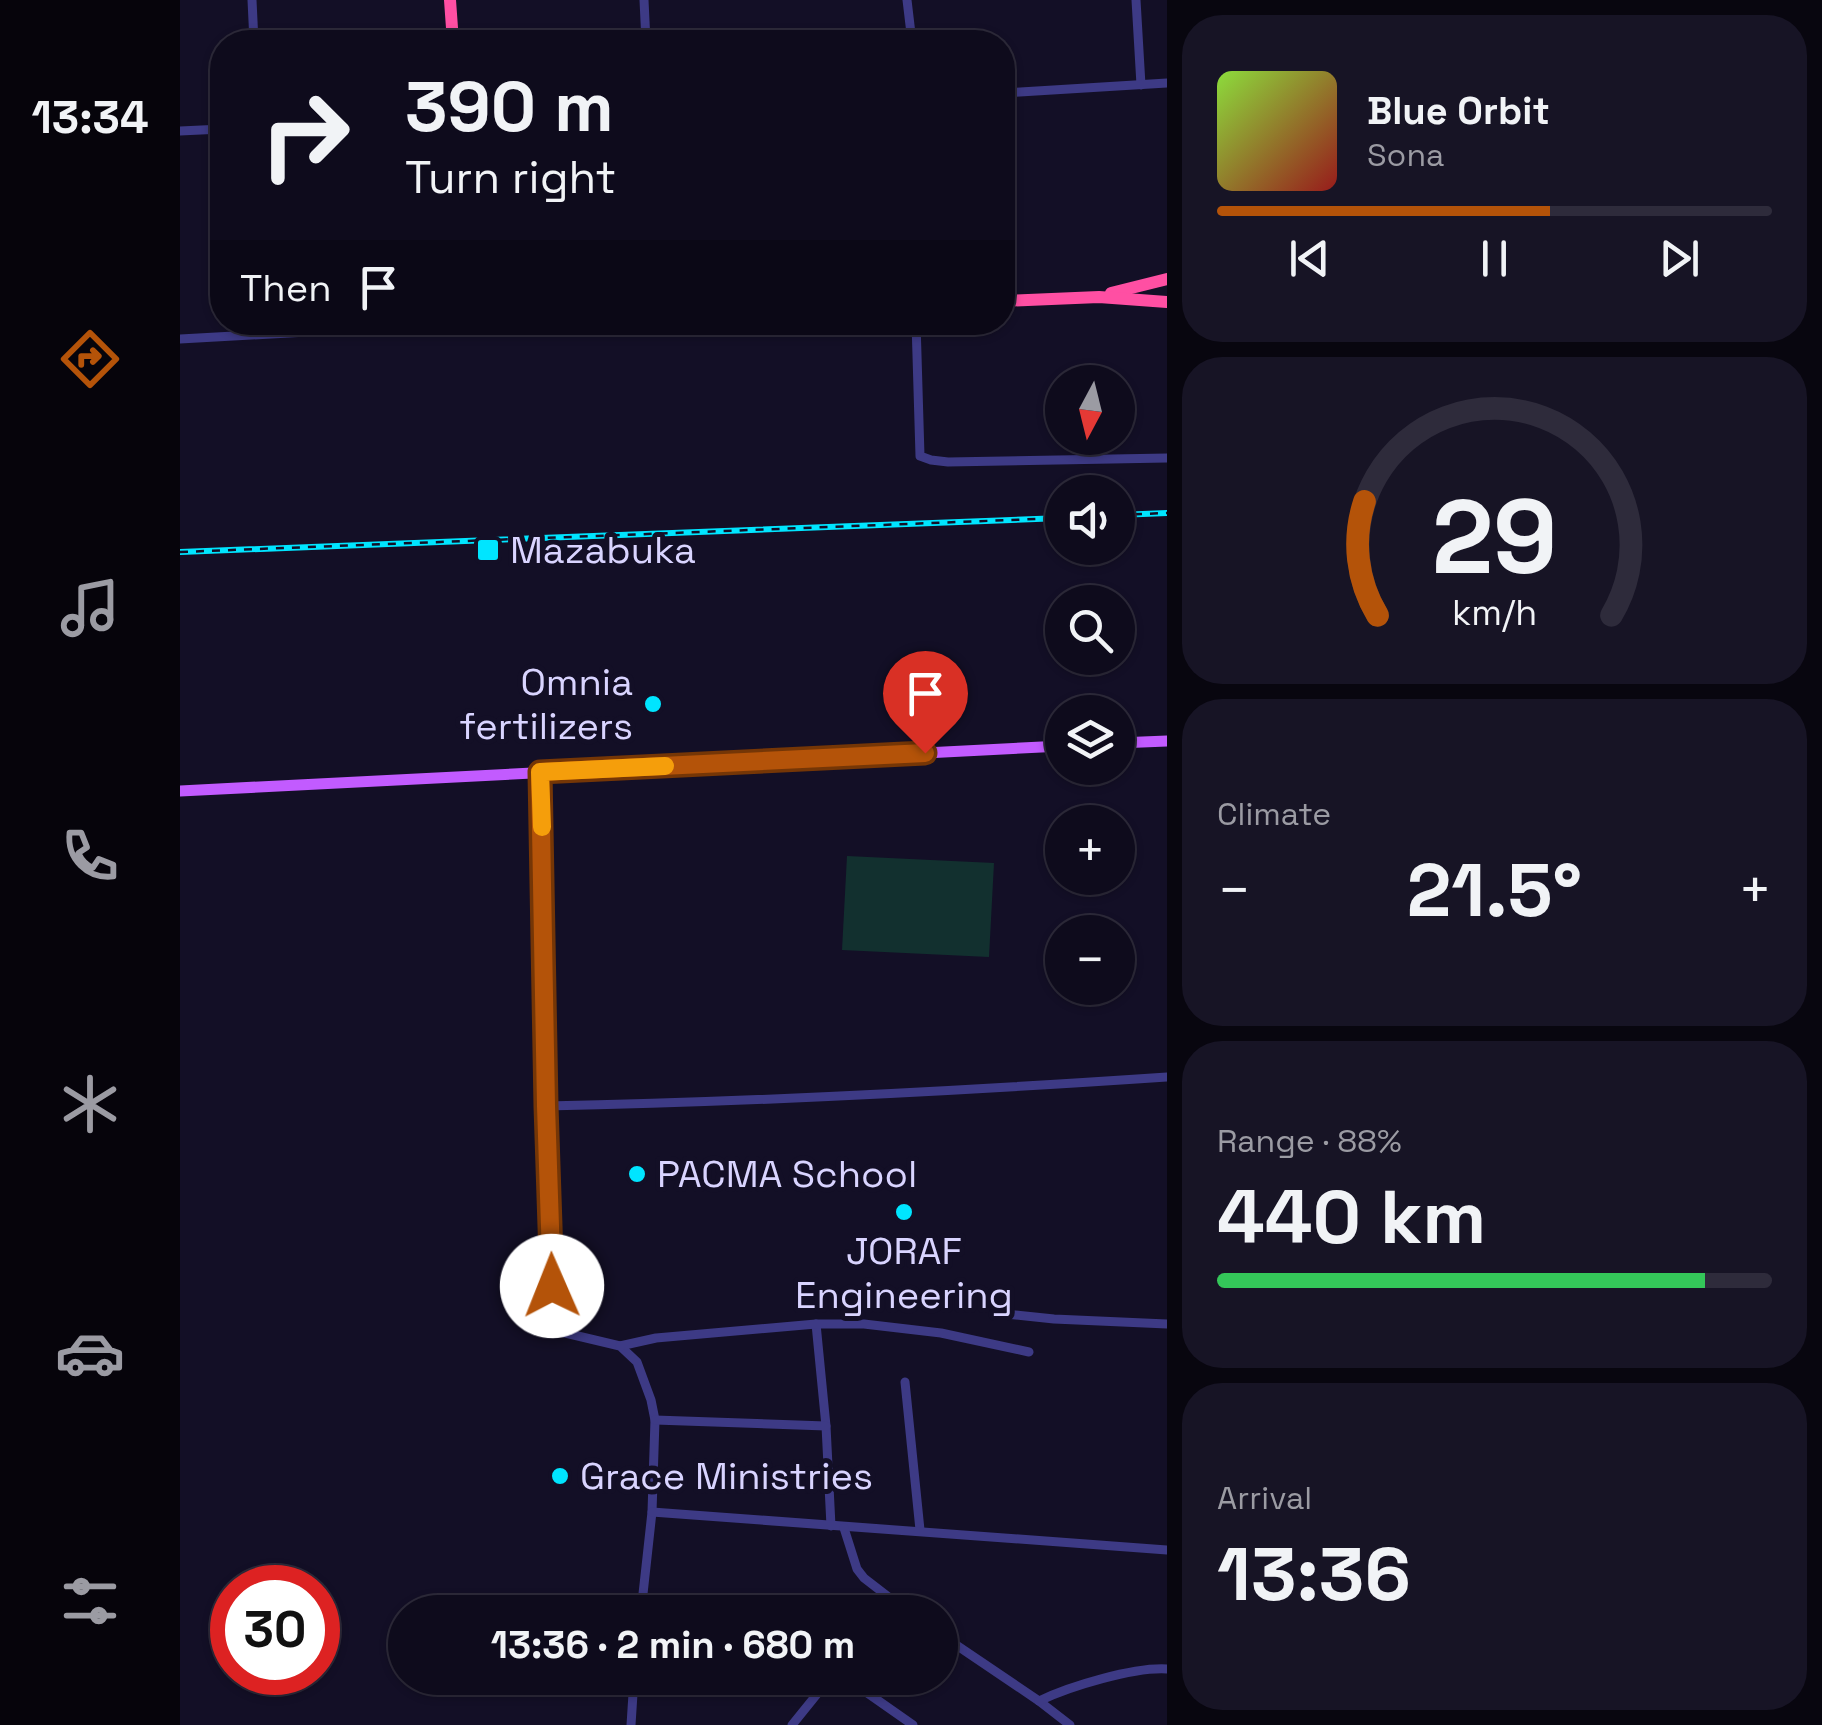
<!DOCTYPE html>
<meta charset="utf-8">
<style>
body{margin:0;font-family:"Space Grotesk",sans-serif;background:#171425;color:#f1f3f6;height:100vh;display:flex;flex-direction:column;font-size:38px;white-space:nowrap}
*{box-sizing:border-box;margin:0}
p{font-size:32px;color:#9b9ba3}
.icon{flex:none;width:55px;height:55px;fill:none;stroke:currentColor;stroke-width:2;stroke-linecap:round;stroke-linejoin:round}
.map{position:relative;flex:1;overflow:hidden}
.sheet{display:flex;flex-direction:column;gap:15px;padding:15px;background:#08060f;width:655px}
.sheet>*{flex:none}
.guide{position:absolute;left:30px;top:30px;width:805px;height:305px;border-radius:40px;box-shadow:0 2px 8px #0004,0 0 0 2px #2e2b3b;background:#0e0b1c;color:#f1f3f6;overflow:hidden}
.needle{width:65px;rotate:187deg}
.tools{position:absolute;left:865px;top:365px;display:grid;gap:20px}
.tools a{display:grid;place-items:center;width:90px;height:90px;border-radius:50%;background:#0e0b1c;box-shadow:0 2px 8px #0004,0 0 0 2px #2e2b3b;font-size:50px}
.speed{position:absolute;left:30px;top:1565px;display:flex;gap:20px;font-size:50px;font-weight:700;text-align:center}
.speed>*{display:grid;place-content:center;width:130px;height:130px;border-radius:50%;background:#0e0b1c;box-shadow:0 2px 8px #0004,0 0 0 2px #2e2b3b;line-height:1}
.speed .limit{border:15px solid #d22;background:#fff;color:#111}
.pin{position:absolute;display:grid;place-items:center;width:85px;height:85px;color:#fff;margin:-102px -42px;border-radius:50% 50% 50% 0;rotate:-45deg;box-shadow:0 0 10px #0007}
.pin .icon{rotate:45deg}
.me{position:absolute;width:110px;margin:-55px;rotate:359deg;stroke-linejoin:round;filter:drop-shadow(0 0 8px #0008)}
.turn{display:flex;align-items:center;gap:35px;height:210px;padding:0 30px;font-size:45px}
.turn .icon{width:130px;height:130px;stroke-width:2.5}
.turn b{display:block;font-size:70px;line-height:85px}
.then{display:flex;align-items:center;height:95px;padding:0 30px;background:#0003;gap:20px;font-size:38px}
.big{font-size:75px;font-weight:800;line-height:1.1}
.sheet .tile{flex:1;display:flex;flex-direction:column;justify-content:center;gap:15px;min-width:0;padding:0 35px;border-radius:40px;background:#171425}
.sheet .dial{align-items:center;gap:0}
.dial svg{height:260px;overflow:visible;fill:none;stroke:#2e2b3b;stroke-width:7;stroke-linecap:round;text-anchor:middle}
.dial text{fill:#f1f3f6;stroke:none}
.song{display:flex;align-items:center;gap:30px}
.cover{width:120px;height:120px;border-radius:15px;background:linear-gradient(135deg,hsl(90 70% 55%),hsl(0 70% 35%))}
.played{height:10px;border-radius:5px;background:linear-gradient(90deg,#b45309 60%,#2e2b3b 60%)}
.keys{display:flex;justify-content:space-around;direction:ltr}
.heat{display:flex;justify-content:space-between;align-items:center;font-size:55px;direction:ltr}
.charge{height:15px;border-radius:8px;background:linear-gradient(90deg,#34c759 88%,#2e2b3b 0)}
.trip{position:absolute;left:208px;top:1595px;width:570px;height:100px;border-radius:50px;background:#0e0b1c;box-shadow:0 2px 8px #0004,0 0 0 2px #2e2b3b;font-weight:800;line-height:100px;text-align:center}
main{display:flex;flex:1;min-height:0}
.tabs{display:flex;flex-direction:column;width:180px;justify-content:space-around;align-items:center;background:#06040b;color:#9b9ba3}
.tabs .icon{width:70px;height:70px}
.tabs .selected{color:#b45309}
.tabs b{font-size:45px;color:#f1f3f6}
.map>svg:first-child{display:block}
</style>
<main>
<nav class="tabs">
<b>13:34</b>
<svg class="icon selected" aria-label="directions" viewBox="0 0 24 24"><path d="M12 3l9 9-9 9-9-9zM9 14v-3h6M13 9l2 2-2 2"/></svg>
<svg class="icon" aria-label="music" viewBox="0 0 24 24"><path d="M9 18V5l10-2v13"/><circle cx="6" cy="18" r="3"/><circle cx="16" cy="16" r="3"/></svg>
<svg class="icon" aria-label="phone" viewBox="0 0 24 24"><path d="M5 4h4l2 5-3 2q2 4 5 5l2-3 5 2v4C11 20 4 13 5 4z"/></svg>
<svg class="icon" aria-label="climate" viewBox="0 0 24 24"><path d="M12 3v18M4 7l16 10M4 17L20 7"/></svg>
<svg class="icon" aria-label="car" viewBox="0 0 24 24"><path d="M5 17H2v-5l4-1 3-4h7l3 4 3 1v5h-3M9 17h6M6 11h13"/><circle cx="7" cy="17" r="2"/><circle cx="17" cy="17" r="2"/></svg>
<svg class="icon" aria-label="filters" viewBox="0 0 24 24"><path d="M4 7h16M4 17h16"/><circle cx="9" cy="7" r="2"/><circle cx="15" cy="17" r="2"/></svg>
</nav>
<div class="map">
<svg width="987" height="1725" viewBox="0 0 987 1725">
<rect width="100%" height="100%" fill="#130f26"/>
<polygon fill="#12302f" points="667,856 814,863 809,957 662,950"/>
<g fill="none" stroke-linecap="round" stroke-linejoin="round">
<g stroke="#3d3a85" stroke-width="9">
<polyline points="72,0 74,42"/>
<polyline points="464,0 466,42"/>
<polyline points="727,0 732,42"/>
<polyline points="956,0 961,85"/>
<polyline points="822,93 987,83"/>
<polyline points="0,131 42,129"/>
<polyline points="736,322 740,456 751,460 768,462 987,458"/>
<polyline points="0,339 287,323"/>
<polyline points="361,772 366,1106 373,1320 381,1332 440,1346 457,1362 471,1400 475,1420 472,1512 461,1612"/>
<path d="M366 1106C573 1102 780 1091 987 1077"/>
<polyline points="816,1313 874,1319 987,1324"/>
<polyline points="636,1324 646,1426 651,1526"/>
<polyline points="440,1346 476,1338 636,1324 684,1324 761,1333 849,1352"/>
<polyline points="725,1382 740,1530"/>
<polyline points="475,1420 646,1426"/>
<polyline points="472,1512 987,1550"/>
<polyline points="664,1528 677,1569 684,1578 728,1612"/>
<polyline points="760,1634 859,1701 890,1725"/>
<polyline points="666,1678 733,1725"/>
<path d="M859 1701C890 1686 954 1667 987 1669"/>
<polyline points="451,1725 454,1678"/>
<polyline points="612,1725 650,1678"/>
</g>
<g stroke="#c25bff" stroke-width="11">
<polyline points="938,743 987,741"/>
<polyline points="0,791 882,746"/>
</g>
<g stroke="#ff4fa3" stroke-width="12">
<polyline points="270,0 273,42"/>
<polyline points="931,293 987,279"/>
<polyline points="822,301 919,297 987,302"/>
<polyline points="287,322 340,322"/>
</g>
<defs>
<g id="rail">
<polyline points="938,515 987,513"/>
<polyline points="0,552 882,518"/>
</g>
</defs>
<use href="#rail" stroke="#00e5ff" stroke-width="6"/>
<use href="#rail" stroke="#130f26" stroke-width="2.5" stroke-dasharray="8" stroke-linecap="butt"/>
</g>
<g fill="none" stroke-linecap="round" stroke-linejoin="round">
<defs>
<polyline id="route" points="372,1286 366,1106 360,772 745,753"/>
</defs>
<use href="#route" stroke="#753606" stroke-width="25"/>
<use href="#route" stroke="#b45309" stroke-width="18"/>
<polyline stroke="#f59e0b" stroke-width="18" points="362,827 360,772 485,766"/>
</g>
<g fill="#00e5ff" stroke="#130f26" stroke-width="4">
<rect x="296" y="538" width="24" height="24" rx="5"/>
<circle cx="473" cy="704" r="10"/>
<circle cx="457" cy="1174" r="10"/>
<circle cx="724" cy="1212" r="10"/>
<circle cx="380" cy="1476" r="10"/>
</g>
<g text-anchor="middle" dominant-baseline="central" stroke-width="10" stroke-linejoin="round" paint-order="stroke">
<g font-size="38" fill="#d9d4ff" stroke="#130f26" text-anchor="start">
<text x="330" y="550">Mazabuka</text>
<text x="453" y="682" text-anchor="end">Omnia<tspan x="453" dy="44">fertilizers</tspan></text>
<text x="477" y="1174">PACMA School</text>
<text x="724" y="1251" text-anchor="middle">JORAF<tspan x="724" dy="44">Engineering</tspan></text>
<text x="400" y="1476">Grace Ministries</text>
</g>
</g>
</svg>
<div class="tools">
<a><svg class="needle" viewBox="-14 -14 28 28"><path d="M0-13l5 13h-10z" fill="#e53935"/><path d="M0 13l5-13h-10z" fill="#9b9ba3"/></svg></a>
<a><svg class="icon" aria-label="sound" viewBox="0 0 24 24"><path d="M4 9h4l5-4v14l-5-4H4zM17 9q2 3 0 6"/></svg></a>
<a><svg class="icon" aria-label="search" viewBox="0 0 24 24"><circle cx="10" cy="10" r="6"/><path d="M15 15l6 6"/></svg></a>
<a><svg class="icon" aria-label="layers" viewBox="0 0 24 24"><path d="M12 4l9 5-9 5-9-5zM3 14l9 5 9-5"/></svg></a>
<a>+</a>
<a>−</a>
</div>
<div class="speed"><div class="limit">30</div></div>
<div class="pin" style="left:745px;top:753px;background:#d93025"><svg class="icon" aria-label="arrive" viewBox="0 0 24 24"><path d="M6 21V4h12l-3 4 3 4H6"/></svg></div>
<svg class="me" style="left:372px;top:1286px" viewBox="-20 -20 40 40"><circle r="19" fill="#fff"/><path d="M0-13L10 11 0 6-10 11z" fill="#b45309"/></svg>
<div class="trip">13:36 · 2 min · 680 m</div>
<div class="guide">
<div class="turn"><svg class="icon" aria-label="right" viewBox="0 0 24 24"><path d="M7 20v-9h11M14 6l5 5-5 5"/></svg><div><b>390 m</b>Turn right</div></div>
<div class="then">Then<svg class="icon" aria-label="arrive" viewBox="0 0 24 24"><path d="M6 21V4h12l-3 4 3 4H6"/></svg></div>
</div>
</div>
<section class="sheet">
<div class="tile">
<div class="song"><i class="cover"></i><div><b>Blue Orbit</b><p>Sona</p></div></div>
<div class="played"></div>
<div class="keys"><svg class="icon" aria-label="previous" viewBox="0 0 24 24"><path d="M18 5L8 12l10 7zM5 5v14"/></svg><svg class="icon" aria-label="pause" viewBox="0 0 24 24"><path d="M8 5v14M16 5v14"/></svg><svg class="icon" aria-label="next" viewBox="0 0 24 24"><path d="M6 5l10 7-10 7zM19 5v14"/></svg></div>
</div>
<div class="tile dial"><svg viewBox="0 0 100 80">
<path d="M14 69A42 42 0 1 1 86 69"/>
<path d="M14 69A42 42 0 0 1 10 34" stroke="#b45309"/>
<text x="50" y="56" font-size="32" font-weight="700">29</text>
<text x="50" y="72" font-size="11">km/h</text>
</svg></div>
<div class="tile"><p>Climate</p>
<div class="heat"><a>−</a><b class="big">21.5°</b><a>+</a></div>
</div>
<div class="tile"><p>Range · 88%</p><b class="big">440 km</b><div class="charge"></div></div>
<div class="tile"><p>Arrival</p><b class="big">13:36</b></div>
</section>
</main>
